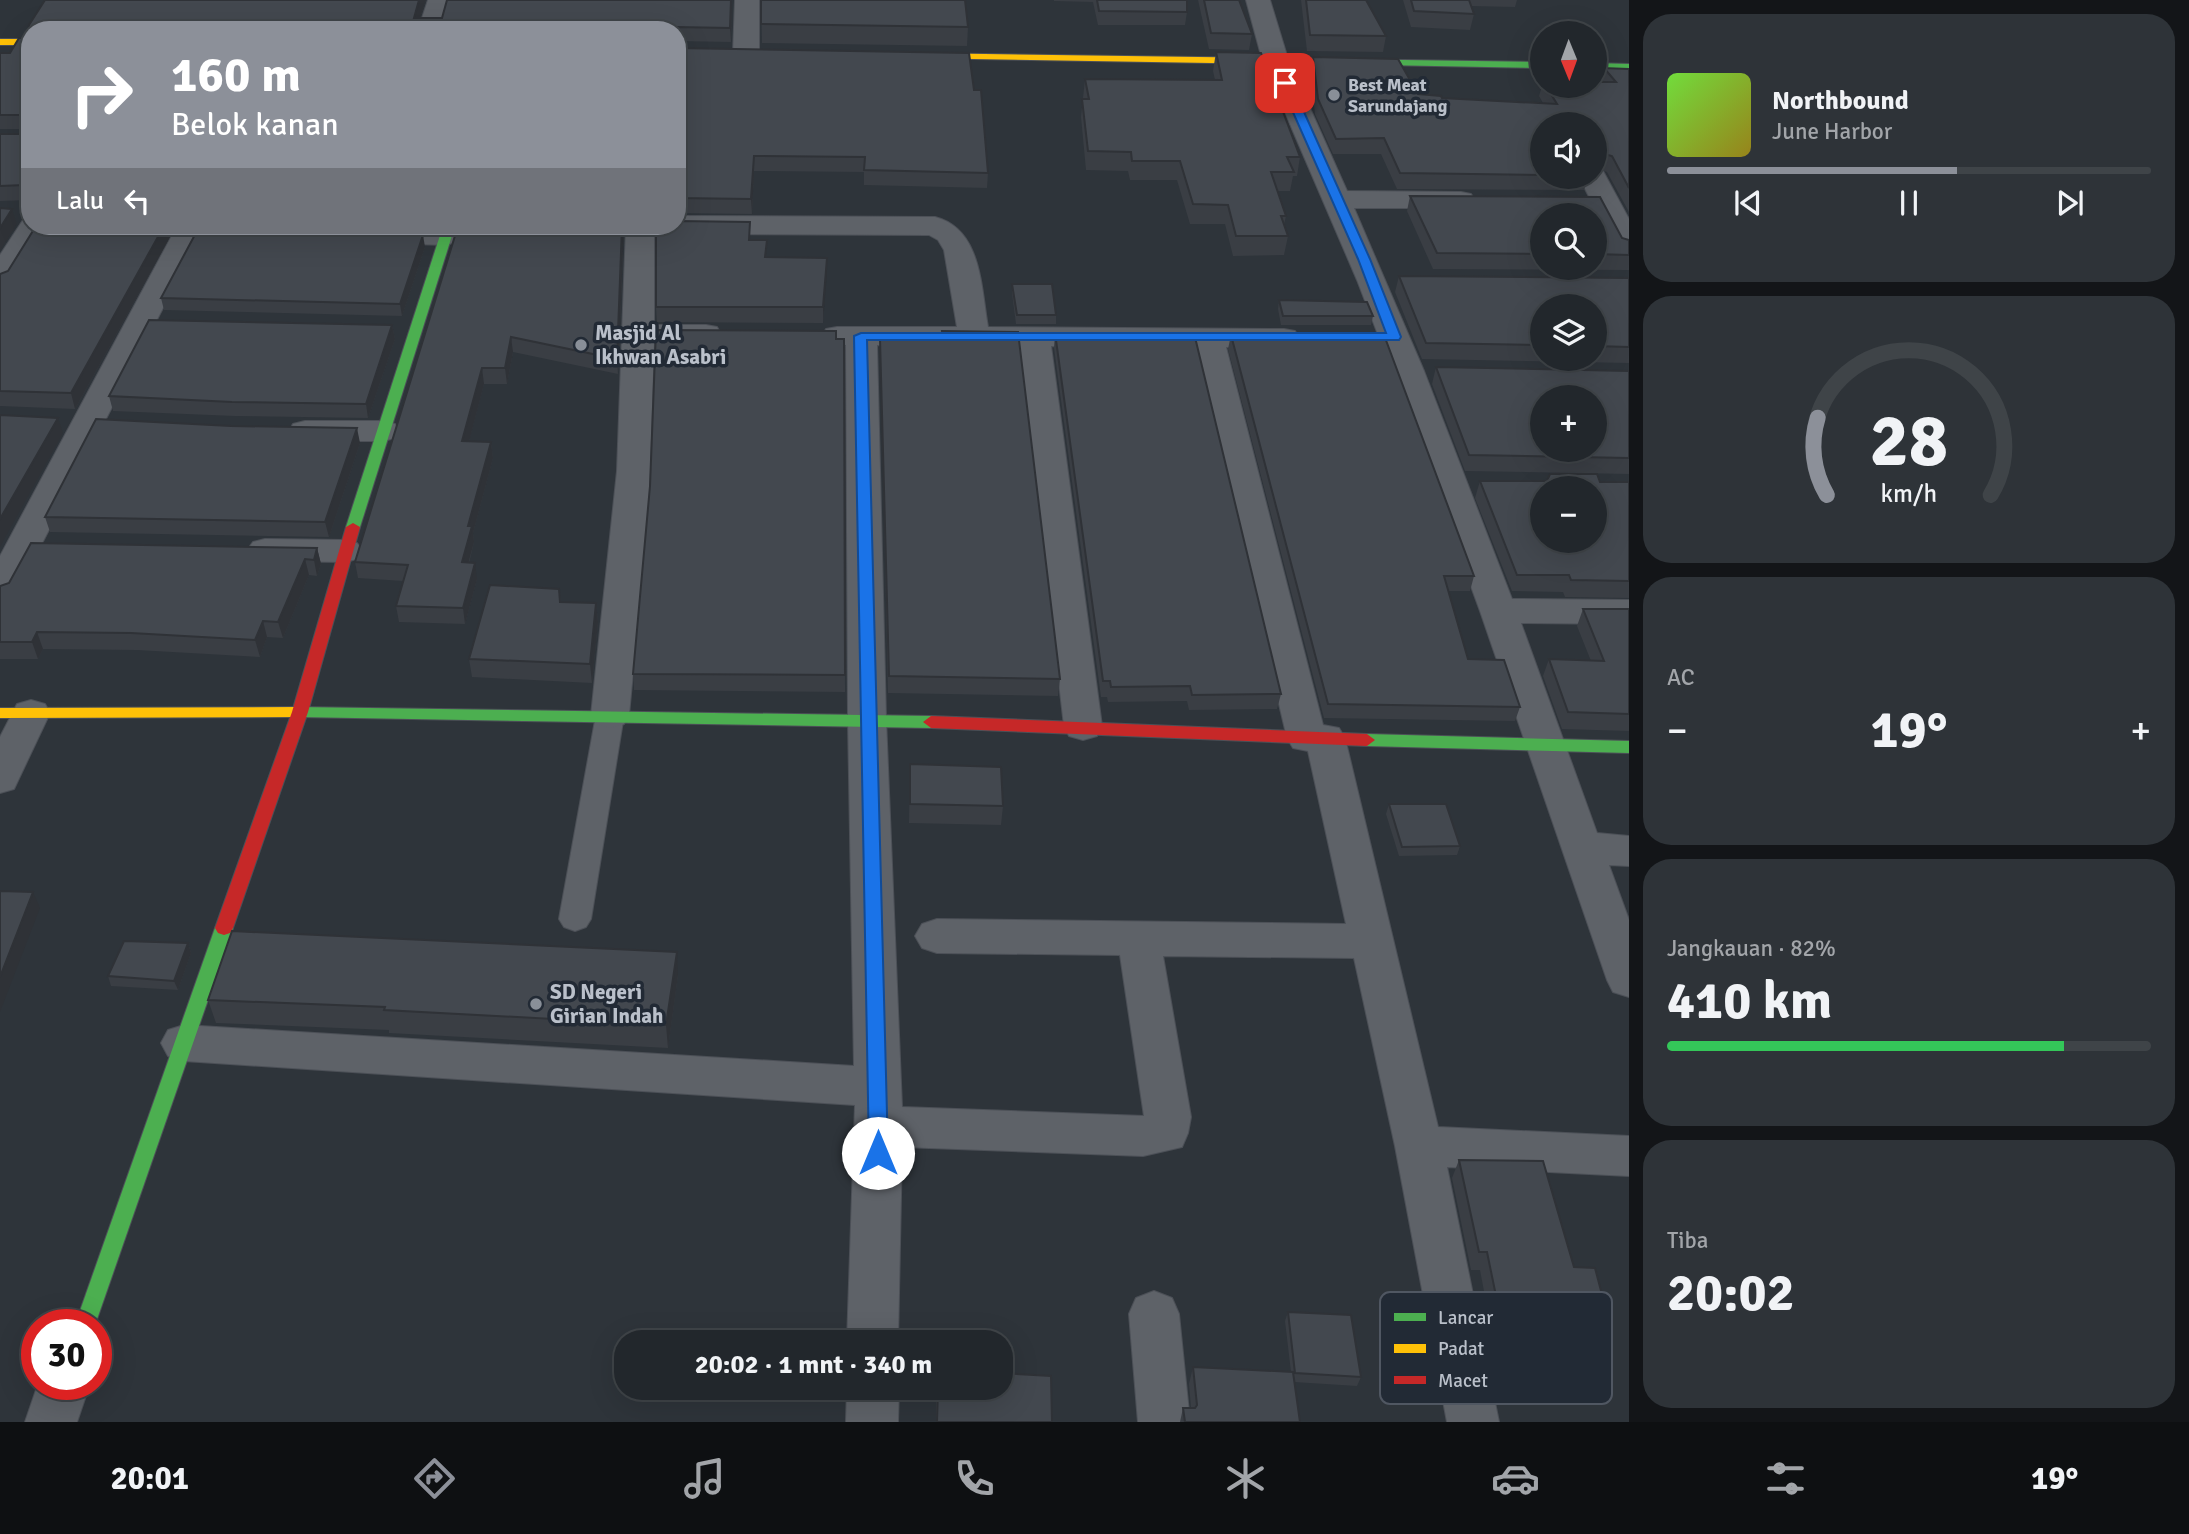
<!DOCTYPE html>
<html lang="id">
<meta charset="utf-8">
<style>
body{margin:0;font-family:Signika,sans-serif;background:#2e3338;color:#f1f3f6;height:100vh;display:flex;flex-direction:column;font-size:26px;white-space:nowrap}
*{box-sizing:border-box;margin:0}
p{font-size:23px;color:#a2a5a9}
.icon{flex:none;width:38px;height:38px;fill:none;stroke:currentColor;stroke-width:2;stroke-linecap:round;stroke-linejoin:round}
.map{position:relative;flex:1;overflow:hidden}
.sheet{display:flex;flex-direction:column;gap:14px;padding:14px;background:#131518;width:560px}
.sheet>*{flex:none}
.top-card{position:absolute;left:21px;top:21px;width:665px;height:214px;border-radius:28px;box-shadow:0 7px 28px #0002,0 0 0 2px #3f4448;background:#8c9099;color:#fff;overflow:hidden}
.needle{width:46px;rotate:179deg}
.buttons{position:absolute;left:1530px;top:21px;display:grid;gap:14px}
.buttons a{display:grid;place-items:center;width:77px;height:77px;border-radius:50%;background:#22272c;box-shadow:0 7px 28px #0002,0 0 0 2px #3f4448;font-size:35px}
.speed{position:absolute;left:21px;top:1309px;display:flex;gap:14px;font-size:35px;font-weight:700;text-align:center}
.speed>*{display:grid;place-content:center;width:91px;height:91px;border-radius:50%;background:#22272c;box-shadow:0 7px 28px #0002,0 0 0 2px #3f4448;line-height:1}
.speed .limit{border:10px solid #d22;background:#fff;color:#111}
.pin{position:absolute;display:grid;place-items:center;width:60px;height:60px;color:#fff;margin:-30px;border-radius:14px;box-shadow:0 4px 10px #0006}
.me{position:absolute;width:77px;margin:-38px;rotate:0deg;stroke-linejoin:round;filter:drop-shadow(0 0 5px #0008)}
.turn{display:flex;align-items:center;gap:24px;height:147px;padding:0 35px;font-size:32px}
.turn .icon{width:91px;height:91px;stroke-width:2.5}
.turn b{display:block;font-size:49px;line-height:60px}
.then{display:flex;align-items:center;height:66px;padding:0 35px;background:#0003;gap:14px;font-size:26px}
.big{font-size:52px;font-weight:700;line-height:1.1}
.sheet .card{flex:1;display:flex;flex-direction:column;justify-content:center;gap:10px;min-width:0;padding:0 24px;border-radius:28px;background:#2e3338}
.sheet .dial{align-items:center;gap:0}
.dial svg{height:182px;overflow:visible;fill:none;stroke:#3f4448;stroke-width:7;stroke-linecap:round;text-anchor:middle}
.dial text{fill:#f1f3f6;stroke:none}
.song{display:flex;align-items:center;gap:21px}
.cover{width:84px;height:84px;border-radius:10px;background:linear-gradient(135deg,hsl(100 70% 55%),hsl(50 70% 35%))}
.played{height:7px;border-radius:4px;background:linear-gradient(90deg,#8c9099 60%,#3f4448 60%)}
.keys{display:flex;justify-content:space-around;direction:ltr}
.heat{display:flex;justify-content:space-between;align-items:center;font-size:38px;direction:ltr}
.charge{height:10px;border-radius:5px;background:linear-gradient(90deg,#34c759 82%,#3f4448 0)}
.trip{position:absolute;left:614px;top:1330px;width:399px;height:70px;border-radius:28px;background:#22272c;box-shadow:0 7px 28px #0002,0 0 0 2px #3f4448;font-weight:700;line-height:70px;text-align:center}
.menu{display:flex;height:112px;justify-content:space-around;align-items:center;background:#0e1012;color:#a2a5a9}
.menu .icon{width:49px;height:49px}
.menu .active{color:#8c9099}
.menu b{font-size:32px;color:#f1f3f6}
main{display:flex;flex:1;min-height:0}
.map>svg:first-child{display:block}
</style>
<main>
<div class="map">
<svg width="1629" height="1422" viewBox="0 0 1629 1422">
<rect width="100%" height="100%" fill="#2e343a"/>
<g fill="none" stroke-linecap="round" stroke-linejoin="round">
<defs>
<polygon id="lane" points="610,705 620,708 624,715 591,919 586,927 575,931 564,927 559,919 596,715 600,708"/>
<g id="street">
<polygon points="428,0 452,0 442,30 418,30"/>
<polygon points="735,0 759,0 759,53 755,58 746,61 737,58 733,53"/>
<polygon points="1246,0 1270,0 1288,59 1347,191 1461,192 1471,194 1475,200 1471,206 1461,208 1354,208 1424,371 1512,599 1629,600 1629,624 1521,623 1597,833 1629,836 1629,866 1609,865 1629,920 1629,997 1613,992 1607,980 1480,611 1392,371 1357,280 1262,59"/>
<polygon points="1594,169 1603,171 1629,219 1629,255 1619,252 1614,246 1579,177 1594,177"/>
<path d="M677 216 935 217C982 229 981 288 988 327L1284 329 1295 331 1299 338 1295 345 1284 347H1226L1323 725 1339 728 1345 738 1438 1127 1629 1136V1176L1447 1167 1499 1422H1447L1395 1146 1354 958 1163 956 1191 1117 1188 1133 1182 1147 1143 1156 902 1147 898 1342H847L855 1105 184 1061 168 1056 161 1043 168 1030 184 1025 854 1066 848 719 846 345 826 343 822 336 826 329 837 327H957L944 250 938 240 929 235 677 234 667 231 663 226H677ZM877 345 1020 346 1064 726 1069 736 1083 740 1097 736 1102 726 1051 346 1195 347 1287 738 1293 748 1308 751 1346 924 937 919 922 924 915 936 922 948 937 953 1120 955 1144 1116 902 1107 886 719Z"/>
<polygon points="30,218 30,226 47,226 11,285 0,288 0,255 23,220"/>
<polygon points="177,226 446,227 456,230 460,236 456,242 446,245 212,238 201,234 18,590 13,598 0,602 0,556"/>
<polygon points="626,226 654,226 654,325 706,325 717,327 721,334 717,341 706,343 654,343 649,502 629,715 624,724 610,728 596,724 591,715 617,471"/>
<polygon points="305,421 383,421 395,424 399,431 395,438 383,441 305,441 293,438 289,431 293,424"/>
<polygon points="265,539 345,540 357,543 363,551 357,559 345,562 265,561 253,558 247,550 253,542"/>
<polygon points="31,700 45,704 50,713 14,789 0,793 0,737 17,704"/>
<polygon points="1154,1291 1172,1298 1179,1314 1190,1422 1138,1422 1129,1314 1136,1298"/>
<polygon points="38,1384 90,1384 77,1422 25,1422"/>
<polygon points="847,1388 899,1388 898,1422 846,1422"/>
</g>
<g id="fast">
<polygon points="1334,59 1542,62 1542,68 1330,64 1330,60"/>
<polygon points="1594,63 1629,64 1629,70 1594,69"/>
<polygon points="443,226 455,226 360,527 358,530 348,530 346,527"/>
<polygon points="298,707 931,716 939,722 931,728 298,717 290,712"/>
<polygon points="1367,734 1629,741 1629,753 1367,746 1359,740"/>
<polygon points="224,921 230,923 233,928 95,1325 75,1325 215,928 218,923"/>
</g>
<g id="slow">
<rect x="0" y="39" width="30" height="6"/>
<polygon points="917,53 1334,59 1339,62 1334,65 913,58 913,54"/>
<polygon points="298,707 306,712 298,717 0,718 0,708"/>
</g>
<g id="jam">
<polygon points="353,523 360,527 308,712 233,928 230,933 224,935 218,933 215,928 292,712 346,527"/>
<polygon points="931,716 1367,734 1375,740 1367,746 931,728 923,722"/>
</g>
</defs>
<use href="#lane" stroke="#4c5057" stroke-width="2"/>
<use href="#street" stroke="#4c5057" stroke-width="2"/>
<use href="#fast" stroke="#4c5057" stroke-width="2"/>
<use href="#slow" stroke="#4c5057" stroke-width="2"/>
<use href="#jam" stroke="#4c5057" stroke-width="2"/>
<use href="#lane" fill="#5e6268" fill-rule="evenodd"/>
<use href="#street" fill="#5e6268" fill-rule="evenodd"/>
<use href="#fast" fill="#4caf50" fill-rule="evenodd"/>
<use href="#slow" fill="#ffc107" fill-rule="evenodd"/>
<use href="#jam" fill="#c62828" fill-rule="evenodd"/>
</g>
<g fill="#3a3e44" fill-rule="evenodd">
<polygon points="45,0 426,0 420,18 442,18 447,0 732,0 731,42 677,41 677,30 30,30 30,214 28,208 28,200 0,201 0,134 27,134 27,129 0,129 0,53 10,53 19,38 28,38 29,25"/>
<polygon points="761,0 968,27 967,46 762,43"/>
<polygon points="1054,0 1187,0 1187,12 1185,25 1098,25 1093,2 1054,1"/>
<polygon points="1198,0 1239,0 1252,34 1249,50 1209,49"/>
<polygon points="1301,0 1366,0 1386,36 1383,52 1307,51"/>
<polygon points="1403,0 1517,0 1515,7 1471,6 1474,14 1470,30 1411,27"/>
<polygon points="677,48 974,90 988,173 987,188 864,185 864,172 754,171 752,214 677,213"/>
<polygon points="1216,52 1300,157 1297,176 1293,176 1290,191 1278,191 1286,216 1284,225 1288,236 1284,255 1233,256 1225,224 1190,224 1177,180 1130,180 1128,171 1086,170 1081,117 1085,79 1215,80 1213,71"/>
<polygon points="1313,57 1418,94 1442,98 1543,103 1539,96 1542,86 1594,86 1600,82 1604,68 1629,69 1629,212 1607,172 1596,168 1594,171 1594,124 1542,124 1542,177 1588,177 1584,190 1397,189 1381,154 1333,154 1315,114 1310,72"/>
<path d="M1410 196 1600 197 1622 238 1629 240V270L1433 269 1407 211ZM1542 215H1594V268H1542Z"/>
<polygon points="36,226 176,226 75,409 0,406 0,274 8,271"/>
<polygon points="458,226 624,226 618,374 513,352 507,384 484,384 469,441 491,442 493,458 473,533 474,542 469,563 477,579 465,624 399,622 396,606 403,581 358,578 355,562"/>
<polygon points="750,240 767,257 827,258 823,323 657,322 656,307"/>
<polygon points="425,247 402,316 164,310 161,298"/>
<path d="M1399 276 1629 278V363L1422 359 1395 292ZM1542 306H1594V359H1542Z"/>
<polygon points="1012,284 1056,315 1056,324 1016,324 1012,293"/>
<polygon points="1279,300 1373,316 1371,325 1281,325 1278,309"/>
<polygon points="392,325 395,339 368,418 235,416 113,411 109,396"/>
<polygon points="942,331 1060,679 1058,696 888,693 880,339 942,339"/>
<polygon points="1055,333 1281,694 1277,709 1189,710 1187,701 1108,702 1107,697 1101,697 1054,348"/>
<polygon points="1231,335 1474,576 1470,591 1448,591 1468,659 1520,707 1515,721 1324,718 1228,349"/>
<polygon points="836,339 844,339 845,692 634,690 633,674"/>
<polygon points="1436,367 1629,371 1629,474 1465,471 1432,384"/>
<polygon points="231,426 360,443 329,537 50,532 45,517"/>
<polygon points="1480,481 1629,482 1629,598 1565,597 1563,592 1512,591 1475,498"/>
<polygon points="317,548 321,564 317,576 309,575 283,638 267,637 260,657 137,650 43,649 38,659 0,659 0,586"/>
<polygon points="559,589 561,602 596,603 598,622 592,683 472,677 469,659"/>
<polygon points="1583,609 1629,609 1629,731 1562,729 1543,676 1549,659 1591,661 1577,626"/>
<polygon points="910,764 1003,806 1001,825 909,823"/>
<polygon points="1389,804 1460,846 1457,855 1399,856 1386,814"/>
<polygon points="188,943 191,953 178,990 111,986 108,976"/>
<polygon points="678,975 668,1048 389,1033 389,1030 216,1023 208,1000"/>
<polygon points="1459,1160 1574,1267 1610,1325 1600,1343 1563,1340 1568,1362 1559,1379 1500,1376 1480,1270 1471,1270 1452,1178"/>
<polygon points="1288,1312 1361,1377 1357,1386 1294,1382 1300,1422 1180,1422 1183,1408 1191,1408 1189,1384 1193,1367 1291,1372 1285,1321"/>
<polygon points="936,1388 1001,1388 1052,1422 936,1422"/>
</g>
<g fill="#2f3237">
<polygon points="419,0 426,0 416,30 414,18"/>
<polygon points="731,0 732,0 731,42 730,28"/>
<polygon points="1600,153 1596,168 1594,171 1594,160"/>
<polygon points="754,156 754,171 752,214 751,199"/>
<polygon points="12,209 17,224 0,251 0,228"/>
<polygon points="164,226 176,226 75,409 71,393"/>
<polygon points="622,226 624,226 618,374 617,359"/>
<polygon points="423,235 425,247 402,316 400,304"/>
<polygon points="827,258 827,273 823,323 823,307"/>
<polygon points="392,325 395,339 368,418 366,404"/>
<polygon points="511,337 513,352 507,384 505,368"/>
<polygon points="482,368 484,384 465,457 462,441"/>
<polygon points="58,418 63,433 0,547 0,519"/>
<polygon points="357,428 360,443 329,537 325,522"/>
<polygon points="491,442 493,458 473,533 474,542 464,579 462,562 468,526"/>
<polygon points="317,548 321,564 317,576 314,560"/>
<polygon points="305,559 309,575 283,638 278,622"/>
<polygon points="475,563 477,579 465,624 463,608"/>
<polygon points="596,603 598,622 592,683 590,664"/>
<polygon points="263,621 267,637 260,657 255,640"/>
<polygon points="37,632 43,649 38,659 32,642"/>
<polygon points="33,892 40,908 0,1012 0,977"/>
<polygon points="188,943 191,953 178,990 174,981"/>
<polygon points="677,952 678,975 668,1048 666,1025"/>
</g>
<g fill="#43484f" stroke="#2f3237" stroke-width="2" fill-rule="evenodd">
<polygon points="45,0 419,0 414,18 442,18 447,0 731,0 730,28 676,27 674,30 30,30 30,209 28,208 28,188 25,185 0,186 0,134 27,134 28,115 0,115 0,53 10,53 19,38 28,38 29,25"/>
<polygon points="761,0 965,0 968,27 761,24"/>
<polygon points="1097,0 1187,0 1187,12 1099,11"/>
<polygon points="1204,0 1239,0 1252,34 1211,33"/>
<polygon points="1306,0 1366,0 1386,36 1310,35"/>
<polygon points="1411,0 1469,0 1474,14 1414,11"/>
<polygon points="677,48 969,53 974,90 981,90 988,173 864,170 865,157 754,156 751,199 677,198"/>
<polygon points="1216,52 1261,53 1300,157 1287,157 1294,172 1271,172 1286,216 1281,216 1288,236 1236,236 1228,205 1193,204 1180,161 1132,161 1131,152 1088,151 1082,99 1089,99 1085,79 1222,80"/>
<polygon points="1313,57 1398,59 1418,94 1441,96 1442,98 1557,104 1546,86 1594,86 1594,82 1616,82 1604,68 1629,69 1629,188 1612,156 1600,153 1596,159 1594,160 1594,124 1542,124 1542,175 1400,173 1384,138 1336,139 1318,99"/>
<polygon points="1410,196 1600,197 1622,238 1629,240 1629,255 1594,254 1594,215 1542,215 1542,254 1437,253"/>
<polygon points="0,208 12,209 0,228"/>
<polygon points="677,221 750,222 749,240 767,240 765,257 827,258 823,307 656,307 656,226 677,226"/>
<polygon points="36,226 164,226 71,393 0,391 0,274 8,271"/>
<polygon points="458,226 622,226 617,359 511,337 505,368 482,368 462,441 491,442 468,526 472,526 462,562 475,563 463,608 396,606 408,565 355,562"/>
<polygon points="198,229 423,235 400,304 161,298"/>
<polygon points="1399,276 1629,278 1629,347 1594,346 1594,306 1542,306 1542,345 1426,343"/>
<polygon points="1012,284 1052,284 1056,315 1017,315"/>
<polygon points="1279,300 1367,302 1373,316 1283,316"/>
<polygon points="149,320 392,325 366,404 232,402 109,396"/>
<polygon points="656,330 836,331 836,339 844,339 845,675 633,674 650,486"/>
<polygon points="942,331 1018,332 1060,679 889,676 880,339 943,339"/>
<polygon points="1055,333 1194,333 1281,694 1192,695 1190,686 1111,687 1110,681 1103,681"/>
<polygon points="1231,335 1384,335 1474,576 1444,576 1468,659 1504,660 1520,707 1328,704"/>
<path d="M1436 367 1629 371V458L1469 455ZM1542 397H1594V450H1542Z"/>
<polygon points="0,415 58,418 0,519"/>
<polygon points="96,419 231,426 357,428 325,522 45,517"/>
<path d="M1550 474H1597L1600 482H1629V581L1571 580 1569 575H1517L1480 481H1547ZM1542 488H1594V541H1542Z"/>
<polygon points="31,543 317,548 314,560 305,559 278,622 263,621 255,640 131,633 37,632 32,642 0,642 0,586 9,583"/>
<polygon points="490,585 559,589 560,602 596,603 590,664 469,659"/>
<polygon points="1583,609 1629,609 1629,714 1568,712 1549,659 1604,661"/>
<polygon points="910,764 1001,767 1003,806 910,804"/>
<polygon points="1389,804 1446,804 1460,846 1402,847"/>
<polygon points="0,891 33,892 0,977"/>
<polygon points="232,931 677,952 666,1025 384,1010 385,1007 208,1000"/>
<polygon points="124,941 188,943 174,981 108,976"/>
<polygon points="1459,1160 1543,1161 1574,1267 1595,1268 1610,1325 1559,1322 1568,1362 1509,1359 1487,1252 1479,1252"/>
<polygon points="1288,1312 1351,1315 1361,1377 1295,1373"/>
<polygon points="1193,1367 1293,1372 1300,1422 1185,1422 1183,1408 1195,1408 1197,1405"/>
<polygon points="1001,1373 1051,1376 1052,1422 937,1422 938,1388 1001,1388"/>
</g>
<polygon fill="#1a73e8" stroke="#114b97" stroke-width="2" points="1285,79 1291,83 1370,259 1401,337 1399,340 867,340 888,1153 885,1159 878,1161 871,1159 869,1153 854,336 861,333 1386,333 1358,259 1280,83"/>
<g fill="#898f98" stroke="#222a35" stroke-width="2.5">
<circle cx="1334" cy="95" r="7"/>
<circle cx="581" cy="345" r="7"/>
<circle cx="536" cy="1004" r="7"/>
</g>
<g text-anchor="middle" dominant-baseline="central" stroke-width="7" stroke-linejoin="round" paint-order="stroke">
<g font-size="18" font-weight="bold" fill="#bac0ca" stroke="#222a35" text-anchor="start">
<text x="1348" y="85">Best Meat<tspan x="1348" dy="21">Sarundajang</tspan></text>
</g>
<g font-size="21" font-weight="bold" fill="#bac0ca" stroke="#222a35" text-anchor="start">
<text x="595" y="333">Masjid Al<tspan x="595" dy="24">Ikhwan Asabri</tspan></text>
<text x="550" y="992">SD Negeri<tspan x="550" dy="24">Girian Indah</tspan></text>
</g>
</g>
<rect x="1380" y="1292" width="232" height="112" rx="10" fill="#222a35" stroke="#505762" stroke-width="2"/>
<rect x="1394" y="1313" width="32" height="8" fill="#4caf50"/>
<rect x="1394" y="1344" width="32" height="9" fill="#ffc107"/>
<rect x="1394" y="1376" width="32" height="8" fill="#c62828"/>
<g font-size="19" fill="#bac0ca">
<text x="1438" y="1324">Lancar</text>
<text x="1438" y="1355">Padat</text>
<text x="1438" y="1387">Macet</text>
</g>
</svg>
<div class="buttons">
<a><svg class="needle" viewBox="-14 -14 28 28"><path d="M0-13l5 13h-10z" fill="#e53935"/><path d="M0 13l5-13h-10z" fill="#a2a5a9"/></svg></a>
<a><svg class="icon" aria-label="sound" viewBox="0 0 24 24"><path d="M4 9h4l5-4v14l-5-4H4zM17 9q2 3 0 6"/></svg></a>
<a><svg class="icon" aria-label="search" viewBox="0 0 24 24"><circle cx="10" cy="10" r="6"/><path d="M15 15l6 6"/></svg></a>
<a><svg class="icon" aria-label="layers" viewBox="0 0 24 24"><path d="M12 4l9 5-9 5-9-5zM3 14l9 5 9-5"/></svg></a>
<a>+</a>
<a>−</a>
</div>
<div class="speed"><div class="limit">30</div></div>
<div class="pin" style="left:1285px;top:83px;background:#d93025"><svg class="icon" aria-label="arrive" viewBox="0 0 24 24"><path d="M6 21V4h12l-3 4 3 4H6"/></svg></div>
<svg class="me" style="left:878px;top:1153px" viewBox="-20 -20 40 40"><circle r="19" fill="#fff"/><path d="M0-13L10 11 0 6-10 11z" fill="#1a73e8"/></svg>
<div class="trip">20:02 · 1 mnt · 340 m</div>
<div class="top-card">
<div class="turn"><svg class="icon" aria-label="right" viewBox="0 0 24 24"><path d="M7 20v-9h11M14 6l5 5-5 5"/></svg><div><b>160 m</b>Belok kanan</div></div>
<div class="then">Lalu<svg class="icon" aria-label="left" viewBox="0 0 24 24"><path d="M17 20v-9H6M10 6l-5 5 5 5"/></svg></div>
</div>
</div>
<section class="sheet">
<div class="card">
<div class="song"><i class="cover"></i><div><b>Northbound</b><p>June Harbor</p></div></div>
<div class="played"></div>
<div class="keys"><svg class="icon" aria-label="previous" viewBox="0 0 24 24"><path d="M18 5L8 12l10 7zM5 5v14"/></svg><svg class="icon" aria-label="pause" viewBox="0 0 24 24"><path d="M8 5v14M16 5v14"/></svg><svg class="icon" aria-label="next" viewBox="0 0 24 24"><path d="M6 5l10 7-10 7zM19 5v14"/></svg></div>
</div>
<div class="card dial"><svg viewBox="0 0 100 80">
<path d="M14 69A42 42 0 1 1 86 69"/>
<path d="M14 69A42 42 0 0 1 10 35" stroke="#8c9099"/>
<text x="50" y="56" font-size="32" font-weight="700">28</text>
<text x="50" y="72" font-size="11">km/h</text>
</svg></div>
<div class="card"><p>AC</p>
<div class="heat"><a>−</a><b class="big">19°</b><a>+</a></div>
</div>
<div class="card"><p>Jangkauan · 82%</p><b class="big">410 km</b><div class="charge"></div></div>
<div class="card"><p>Tiba</p><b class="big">20:02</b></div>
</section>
</main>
<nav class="menu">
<b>20:01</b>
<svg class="icon active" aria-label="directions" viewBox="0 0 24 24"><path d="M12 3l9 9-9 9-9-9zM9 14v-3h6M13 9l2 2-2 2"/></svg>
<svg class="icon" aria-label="music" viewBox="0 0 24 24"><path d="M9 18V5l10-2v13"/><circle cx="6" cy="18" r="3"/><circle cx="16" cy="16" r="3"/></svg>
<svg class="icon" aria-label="phone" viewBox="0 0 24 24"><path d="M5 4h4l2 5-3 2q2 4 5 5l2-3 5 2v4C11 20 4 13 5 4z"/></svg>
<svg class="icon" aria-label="climate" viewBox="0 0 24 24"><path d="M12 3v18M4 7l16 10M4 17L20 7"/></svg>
<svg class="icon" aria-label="car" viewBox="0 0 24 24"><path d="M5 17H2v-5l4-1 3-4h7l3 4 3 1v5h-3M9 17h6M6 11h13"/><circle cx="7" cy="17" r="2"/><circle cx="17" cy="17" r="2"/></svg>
<svg class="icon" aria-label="filters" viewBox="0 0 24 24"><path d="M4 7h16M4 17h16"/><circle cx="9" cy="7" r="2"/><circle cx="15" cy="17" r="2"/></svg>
<b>19°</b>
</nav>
